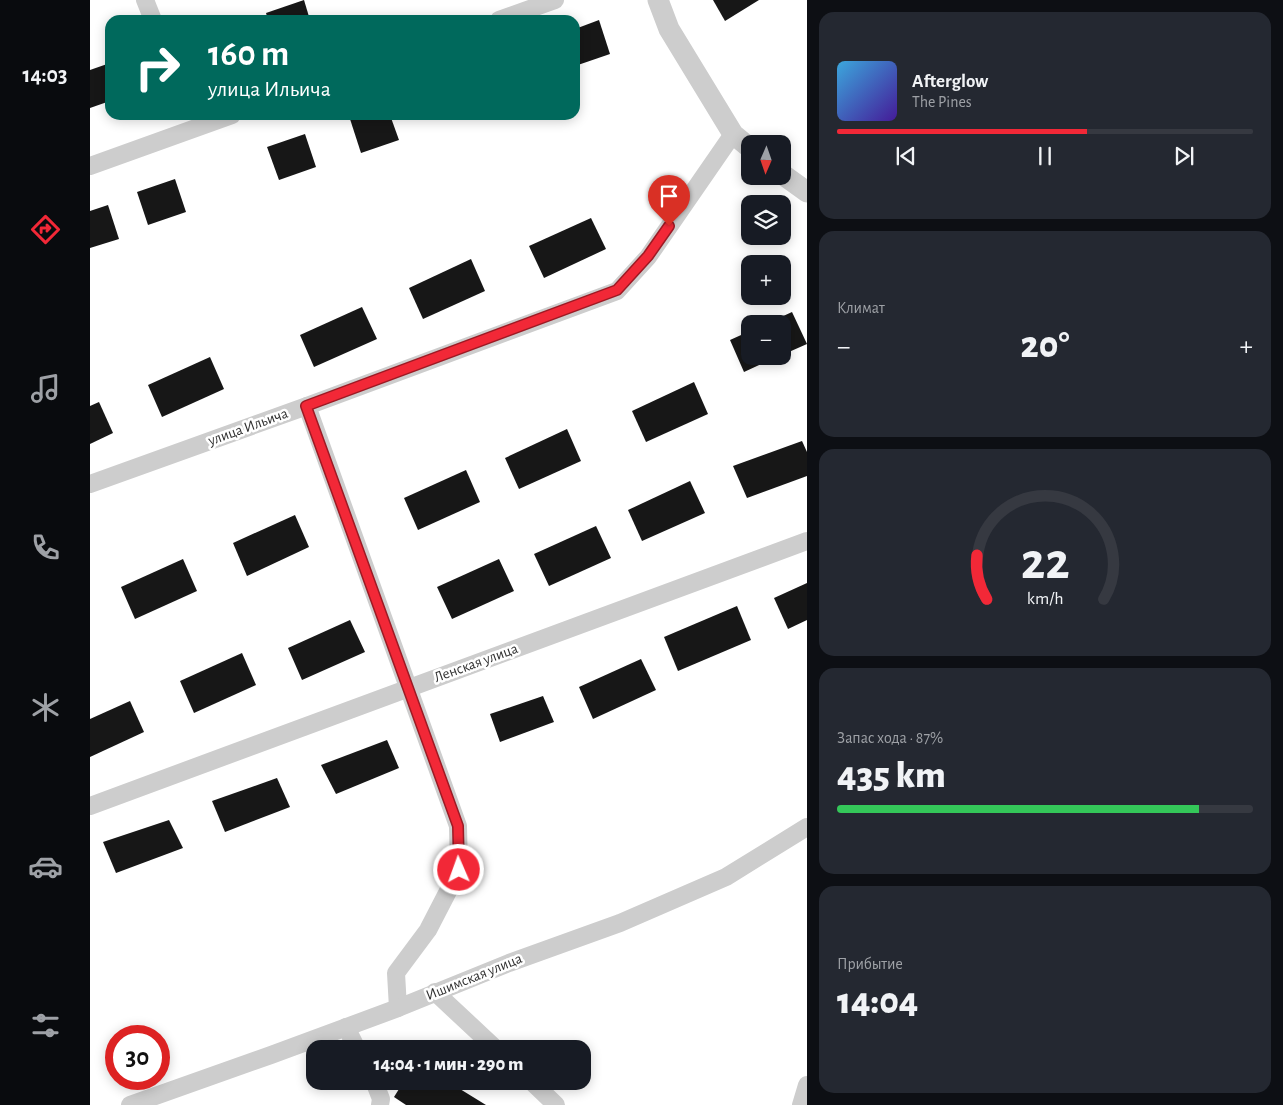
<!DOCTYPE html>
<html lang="ru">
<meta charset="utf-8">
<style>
body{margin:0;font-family:"Alegreya Sans",sans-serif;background:#242831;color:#f1f3f6;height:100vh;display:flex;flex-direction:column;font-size:19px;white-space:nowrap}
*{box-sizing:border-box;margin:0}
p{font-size:16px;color:#9ea1a6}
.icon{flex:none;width:28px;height:28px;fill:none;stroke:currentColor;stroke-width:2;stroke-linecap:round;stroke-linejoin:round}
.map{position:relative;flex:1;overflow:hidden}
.side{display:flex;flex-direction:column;gap:12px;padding:12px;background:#0d0f14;width:476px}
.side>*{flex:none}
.banner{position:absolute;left:15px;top:15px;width:475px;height:105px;border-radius:15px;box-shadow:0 2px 12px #0003;background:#00695c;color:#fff;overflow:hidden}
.needle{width:32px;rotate:182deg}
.tools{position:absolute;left:651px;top:135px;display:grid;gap:10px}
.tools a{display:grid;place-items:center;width:50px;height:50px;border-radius:10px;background:#171b24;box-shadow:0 2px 12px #0003;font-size:25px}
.speed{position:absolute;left:15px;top:1025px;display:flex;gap:10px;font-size:25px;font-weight:700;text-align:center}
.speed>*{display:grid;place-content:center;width:65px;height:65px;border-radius:50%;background:#171b24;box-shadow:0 2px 12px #0003;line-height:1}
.speed .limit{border:8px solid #d22;background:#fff;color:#111}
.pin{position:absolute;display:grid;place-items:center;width:42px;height:42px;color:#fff;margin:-51px -21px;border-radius:50% 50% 50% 0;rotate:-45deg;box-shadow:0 0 5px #0007}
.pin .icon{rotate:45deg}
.me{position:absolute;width:55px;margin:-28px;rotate:358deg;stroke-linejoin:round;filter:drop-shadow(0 0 4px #0008)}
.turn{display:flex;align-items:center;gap:18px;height:105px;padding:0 20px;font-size:22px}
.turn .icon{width:65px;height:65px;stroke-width:2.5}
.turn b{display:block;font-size:35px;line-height:42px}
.big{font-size:38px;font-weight:800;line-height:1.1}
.side .widget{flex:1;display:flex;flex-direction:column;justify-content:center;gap:8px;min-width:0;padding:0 18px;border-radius:15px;background:#242831}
.side .dial{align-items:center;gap:0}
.dial svg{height:130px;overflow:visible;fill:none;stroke:#363941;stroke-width:7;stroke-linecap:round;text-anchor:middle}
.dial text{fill:#f1f3f6;stroke:none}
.song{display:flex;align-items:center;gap:15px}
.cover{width:60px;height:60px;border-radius:8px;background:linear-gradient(135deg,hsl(200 70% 55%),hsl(260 70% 35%))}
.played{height:5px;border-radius:2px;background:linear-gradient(90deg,#f22837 60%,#363941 60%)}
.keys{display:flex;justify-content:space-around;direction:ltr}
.heat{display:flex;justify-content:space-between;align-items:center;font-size:28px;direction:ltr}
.charge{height:8px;border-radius:4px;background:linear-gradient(90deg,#34c759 87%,#363941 0)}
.trip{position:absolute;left:216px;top:1040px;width:285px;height:50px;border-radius:15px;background:#171b24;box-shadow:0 2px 12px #0003;font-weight:800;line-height:50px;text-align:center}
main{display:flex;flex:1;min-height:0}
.menu{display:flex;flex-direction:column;width:90px;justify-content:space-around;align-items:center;background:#090b0e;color:#9ea1a6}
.menu .icon{width:35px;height:35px}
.menu .current{color:#f22837}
.menu b{font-size:22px;color:#f1f3f6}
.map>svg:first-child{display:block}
</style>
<main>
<nav class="menu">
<b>14:03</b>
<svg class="icon current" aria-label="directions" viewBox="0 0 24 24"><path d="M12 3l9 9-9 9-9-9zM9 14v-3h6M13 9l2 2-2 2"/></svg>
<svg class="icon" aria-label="music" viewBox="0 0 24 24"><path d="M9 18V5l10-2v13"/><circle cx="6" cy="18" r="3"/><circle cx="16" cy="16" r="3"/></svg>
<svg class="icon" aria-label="phone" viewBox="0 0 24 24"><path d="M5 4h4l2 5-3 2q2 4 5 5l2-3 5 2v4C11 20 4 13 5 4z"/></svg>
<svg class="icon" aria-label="climate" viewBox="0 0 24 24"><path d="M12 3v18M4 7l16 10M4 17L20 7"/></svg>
<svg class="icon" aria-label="car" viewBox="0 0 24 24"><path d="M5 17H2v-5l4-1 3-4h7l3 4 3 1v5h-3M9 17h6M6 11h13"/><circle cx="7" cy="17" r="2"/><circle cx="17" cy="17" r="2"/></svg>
<svg class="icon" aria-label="filters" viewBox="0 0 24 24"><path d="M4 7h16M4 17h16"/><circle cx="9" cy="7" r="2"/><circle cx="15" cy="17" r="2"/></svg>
</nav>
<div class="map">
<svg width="717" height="1105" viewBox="0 0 717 1105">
<rect width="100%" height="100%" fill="#fff"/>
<g fill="#171717">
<polygon points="214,0 220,20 178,20 176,13"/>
<polygon points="623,0 669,0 635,21"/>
<polygon points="509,20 520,54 485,66 485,29"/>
<polygon points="20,63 20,101 0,108 0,70"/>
<polygon points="271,115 300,115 309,140 271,153 260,119"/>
<polygon points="215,134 226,167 189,180 177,147"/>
<polygon points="85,179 96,212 58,225 47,192"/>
<polygon points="18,205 29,239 0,248 0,211"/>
<polygon points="501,218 516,249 454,278 439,246"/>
<polygon points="381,259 395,291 333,319 319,288"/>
<polygon points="272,307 287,339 224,367 210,335"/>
<polygon points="702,312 717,344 692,355 692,324 676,324"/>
<polygon points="660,331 660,356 689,356 654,372 640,340"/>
<polygon points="120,357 134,389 72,417 58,385"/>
<polygon points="604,382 618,414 556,442 542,411"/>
<polygon points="9,402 23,433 0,444 0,406"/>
<polygon points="477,429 491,461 429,489 415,458"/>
<polygon points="712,441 717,452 717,476 657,498 643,466"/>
<polygon points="376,470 390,502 328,530 314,498"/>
<polygon points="600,481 615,513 552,541 538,510"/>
<polygon points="205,515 219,547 157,576 143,543"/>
<polygon points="506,526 521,558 459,586 444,554"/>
<polygon points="93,559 107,591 45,619 31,587"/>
<polygon points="409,559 424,591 362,619 347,587"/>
<polygon points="717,583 717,620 698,629 684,598"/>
<polygon points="647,606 661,640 588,671 574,637"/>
<polygon points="260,620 275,652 212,680 198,648"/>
<polygon points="152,653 166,685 104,713 90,681"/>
<polygon points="551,659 566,690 503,719 489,687"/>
<polygon points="453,696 464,722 410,742 400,714"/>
<polygon points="40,701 54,732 0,757 0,719"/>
<polygon points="297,740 309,768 246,794 231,765"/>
<polygon points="187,778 200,807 135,832 122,801"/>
<polygon points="79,820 93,848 26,873 13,842"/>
<polygon points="314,1081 357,1081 396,1105 316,1105 304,1097"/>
</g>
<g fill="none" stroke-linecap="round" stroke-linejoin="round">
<g stroke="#cdcdcd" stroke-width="18">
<polyline points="55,0 63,20"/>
<polyline points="409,20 465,0"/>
<polyline points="0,166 142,115"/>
<polyline points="217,406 368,826 369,870 338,930 306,973 308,1008"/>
<polyline points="0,484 217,406 527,291 558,257 643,134"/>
<polyline points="0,806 717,541"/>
<polyline points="345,992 406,1049"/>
<polyline points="256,1027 267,1049"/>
<polyline points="284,1081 291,1099 290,1105"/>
<polyline points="441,1081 466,1105"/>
<polyline points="40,1105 181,1055 308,1008 419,963 530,923 636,877 717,827"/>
<polyline points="711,1105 717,1085"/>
</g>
<g stroke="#cdcdcd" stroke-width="21">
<polyline points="568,0 579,29 643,134 660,148"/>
<polyline points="692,174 717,192"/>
</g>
</g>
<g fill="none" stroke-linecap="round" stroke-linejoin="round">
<defs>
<polyline id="route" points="369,870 368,826 216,406 527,290 558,256 579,226"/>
</defs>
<use href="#route" stroke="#9d1a24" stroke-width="12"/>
<use href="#route" stroke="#f22837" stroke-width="9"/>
</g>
<g text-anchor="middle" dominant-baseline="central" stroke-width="5" stroke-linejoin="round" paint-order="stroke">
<g font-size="15" fill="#303030" stroke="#fff">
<text transform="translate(158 427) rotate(-20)">улица Ильича</text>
<text transform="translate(386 663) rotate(-20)">Ленская улица</text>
<text transform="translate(384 977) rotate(-22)">Ишимская улица</text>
</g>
</g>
</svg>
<div class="tools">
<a><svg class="needle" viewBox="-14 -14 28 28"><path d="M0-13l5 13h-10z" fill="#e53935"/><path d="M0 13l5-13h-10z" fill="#9ea1a6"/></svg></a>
<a><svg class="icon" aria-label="layers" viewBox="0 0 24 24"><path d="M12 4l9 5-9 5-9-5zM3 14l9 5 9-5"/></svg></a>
<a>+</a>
<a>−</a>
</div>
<div class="speed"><div class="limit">30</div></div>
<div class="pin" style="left:579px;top:226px;background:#d93025"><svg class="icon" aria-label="arrive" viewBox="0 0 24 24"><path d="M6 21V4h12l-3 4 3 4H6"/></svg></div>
<svg class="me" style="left:369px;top:870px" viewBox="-20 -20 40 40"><circle r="17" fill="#f22837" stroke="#fff" stroke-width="3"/><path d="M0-11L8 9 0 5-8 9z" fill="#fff"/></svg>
<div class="trip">14:04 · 1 мин · 290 m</div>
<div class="banner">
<div class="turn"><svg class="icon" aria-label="right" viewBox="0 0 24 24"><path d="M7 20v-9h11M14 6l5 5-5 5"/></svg><div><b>160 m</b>улица Ильича</div></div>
</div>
</div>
<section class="side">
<div class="widget">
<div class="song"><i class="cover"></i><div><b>Afterglow</b><p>The Pines</p></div></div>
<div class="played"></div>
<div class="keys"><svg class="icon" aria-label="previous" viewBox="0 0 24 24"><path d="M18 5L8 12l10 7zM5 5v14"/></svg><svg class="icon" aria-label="pause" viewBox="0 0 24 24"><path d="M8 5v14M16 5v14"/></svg><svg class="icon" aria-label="next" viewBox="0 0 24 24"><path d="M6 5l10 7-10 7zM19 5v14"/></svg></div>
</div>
<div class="widget"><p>Климат</p>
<div class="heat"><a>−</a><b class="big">20°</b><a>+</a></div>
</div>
<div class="widget dial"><svg viewBox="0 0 100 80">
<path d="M14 69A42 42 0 1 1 86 69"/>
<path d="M14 69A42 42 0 0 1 8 42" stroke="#f22837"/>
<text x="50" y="56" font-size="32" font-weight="700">22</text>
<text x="50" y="72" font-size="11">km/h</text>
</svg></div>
<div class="widget"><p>Запас хода · 87%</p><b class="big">435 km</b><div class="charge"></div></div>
<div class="widget"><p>Прибытие</p><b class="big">14:04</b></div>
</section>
</main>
